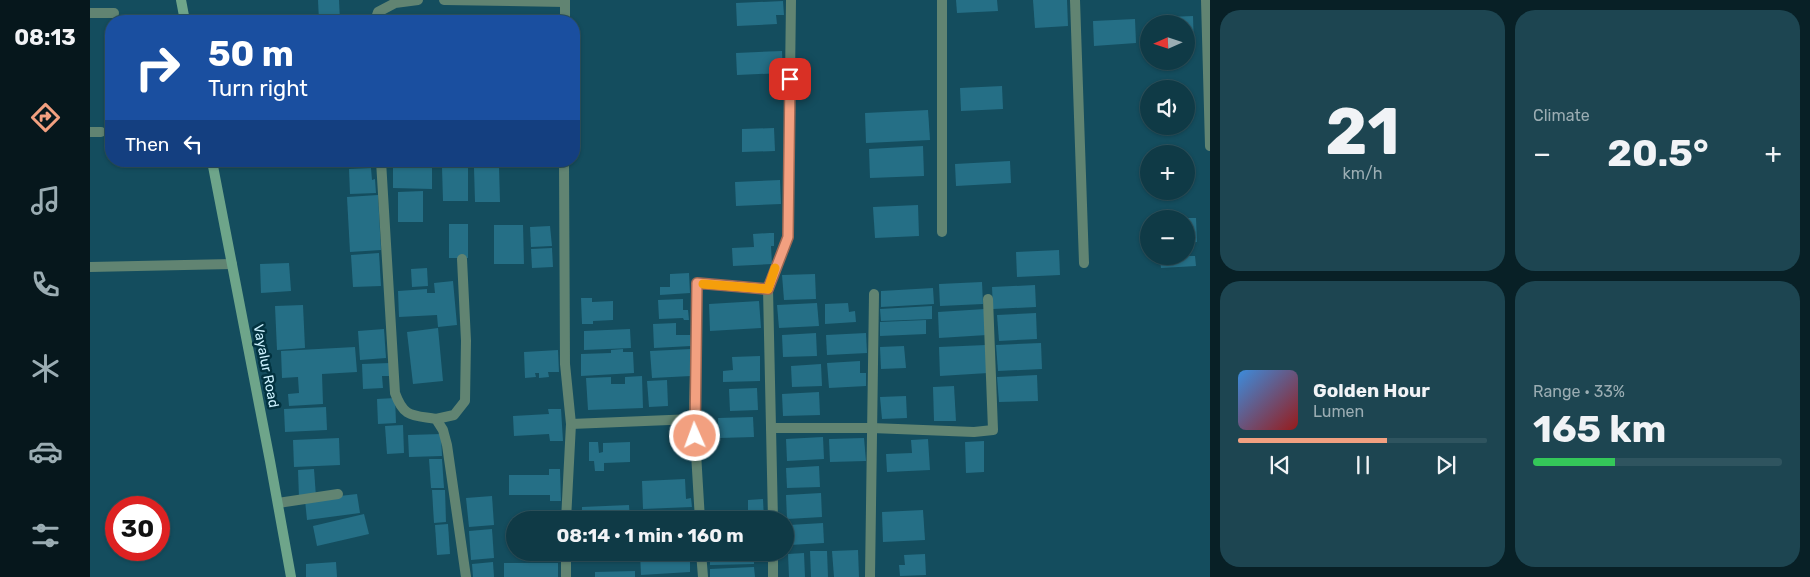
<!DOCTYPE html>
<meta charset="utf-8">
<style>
body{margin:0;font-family:Rubik,sans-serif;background:#1d4551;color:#f1f3f6;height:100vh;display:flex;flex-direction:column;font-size:19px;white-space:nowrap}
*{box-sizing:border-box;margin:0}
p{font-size:16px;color:#9badb3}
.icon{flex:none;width:28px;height:28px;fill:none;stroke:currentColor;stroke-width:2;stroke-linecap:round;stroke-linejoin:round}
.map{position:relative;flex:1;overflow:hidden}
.details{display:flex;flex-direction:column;gap:10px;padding:10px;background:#082026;width:600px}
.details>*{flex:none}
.banner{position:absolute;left:15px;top:15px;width:475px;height:152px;border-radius:20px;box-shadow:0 1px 4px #0004,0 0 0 1px #2f545f;background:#1a4fa0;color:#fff;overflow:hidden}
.needle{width:32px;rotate:267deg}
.buttons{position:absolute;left:1050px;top:15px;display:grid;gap:10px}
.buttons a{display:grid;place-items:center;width:55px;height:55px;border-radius:50%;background:#0f3a46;box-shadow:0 1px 4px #0004,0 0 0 1px #2f545f;font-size:25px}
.speed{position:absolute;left:15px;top:496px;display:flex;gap:10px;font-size:25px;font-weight:700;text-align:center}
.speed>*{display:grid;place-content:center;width:65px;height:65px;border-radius:50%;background:#0f3a46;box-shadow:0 1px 4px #0004,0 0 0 1px #2f545f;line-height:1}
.speed .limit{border:8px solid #d22;background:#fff;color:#111}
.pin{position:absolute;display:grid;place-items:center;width:42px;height:42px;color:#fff;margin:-21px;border-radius:10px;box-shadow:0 2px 8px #0006}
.me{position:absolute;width:55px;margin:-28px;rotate:358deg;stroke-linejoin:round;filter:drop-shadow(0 0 4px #0008)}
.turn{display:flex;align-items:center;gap:18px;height:105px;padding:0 20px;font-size:22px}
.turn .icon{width:65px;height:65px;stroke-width:2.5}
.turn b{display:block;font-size:35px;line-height:42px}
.then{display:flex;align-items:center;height:48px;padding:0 20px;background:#0003;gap:10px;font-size:19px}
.big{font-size:38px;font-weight:700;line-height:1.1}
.details .tile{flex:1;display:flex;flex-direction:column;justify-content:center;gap:8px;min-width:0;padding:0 18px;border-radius:20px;background:#1d4551}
.details .dial{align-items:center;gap:0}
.dial b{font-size:65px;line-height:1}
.song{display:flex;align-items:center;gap:15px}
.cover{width:60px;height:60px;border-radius:8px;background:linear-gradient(135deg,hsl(210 70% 55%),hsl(0 70% 35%))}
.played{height:5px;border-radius:2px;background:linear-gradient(90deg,#f2a080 60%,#2f545f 60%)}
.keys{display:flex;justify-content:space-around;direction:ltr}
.heat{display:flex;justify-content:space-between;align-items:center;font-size:28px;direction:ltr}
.charge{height:8px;border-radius:4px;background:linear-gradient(90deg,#34c759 33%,#2f545f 0)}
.details .tiles{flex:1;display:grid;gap:10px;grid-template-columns:repeat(2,1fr)}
.trip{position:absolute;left:416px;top:511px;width:288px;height:50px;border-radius:25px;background:#0f3a46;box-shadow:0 1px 4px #0004,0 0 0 1px #2f545f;font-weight:700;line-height:50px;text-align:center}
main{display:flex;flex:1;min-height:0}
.tab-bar{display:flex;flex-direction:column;width:90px;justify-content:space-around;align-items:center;background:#06171c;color:#9badb3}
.tab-bar .icon{width:35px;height:35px}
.tab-bar .on{color:#f2a080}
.tab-bar b{font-size:22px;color:#f1f3f6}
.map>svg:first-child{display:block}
</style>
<main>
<nav class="tab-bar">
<b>08:13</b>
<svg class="icon on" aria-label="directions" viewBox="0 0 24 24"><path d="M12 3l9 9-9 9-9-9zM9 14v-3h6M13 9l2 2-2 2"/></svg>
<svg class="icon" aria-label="music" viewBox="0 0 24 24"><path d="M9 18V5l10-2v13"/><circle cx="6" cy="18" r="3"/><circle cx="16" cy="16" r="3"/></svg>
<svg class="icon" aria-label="phone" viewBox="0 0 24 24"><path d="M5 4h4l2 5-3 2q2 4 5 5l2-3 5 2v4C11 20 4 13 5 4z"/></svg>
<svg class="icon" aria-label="climate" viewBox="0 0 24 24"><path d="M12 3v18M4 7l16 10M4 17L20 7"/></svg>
<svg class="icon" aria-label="car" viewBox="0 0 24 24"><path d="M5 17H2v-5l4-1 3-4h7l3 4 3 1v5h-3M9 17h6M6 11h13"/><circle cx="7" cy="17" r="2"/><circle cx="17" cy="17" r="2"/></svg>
<svg class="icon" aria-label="filters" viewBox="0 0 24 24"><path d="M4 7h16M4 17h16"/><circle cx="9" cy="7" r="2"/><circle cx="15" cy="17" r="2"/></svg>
</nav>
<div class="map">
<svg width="1120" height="577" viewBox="0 0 1120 577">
<rect width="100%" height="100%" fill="#144d5e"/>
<g fill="#256f86">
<polygon points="228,0 249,0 250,21 229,21"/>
<polygon points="866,0 907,0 908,11 867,13"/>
<polygon points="943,0 977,0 978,26 945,28"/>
<polygon points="693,1 694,15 686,15 687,24 647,26 646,3"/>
<polygon points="342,15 342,21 298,21 297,17"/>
<rect x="388" y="16" width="25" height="5"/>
<rect x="416" y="16" width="29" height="5"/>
<polygon points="1103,16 1104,49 1096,49 1096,24 1079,24 1079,17"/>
<polygon points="1045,19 1046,43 1004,46 1003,21"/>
<polygon points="692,51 693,73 647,75 646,53"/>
<polygon points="912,86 913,109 871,111 870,88"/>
<polygon points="838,110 840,140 776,143 775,113"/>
<polygon points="684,128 685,151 652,152 652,129"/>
<polygon points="833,146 834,176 780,178 779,149"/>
<polygon points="303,161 342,161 342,189 303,188"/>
<polygon points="920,161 921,183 866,186 865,164"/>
<polygon points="352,167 378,167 378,201 353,201"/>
<polygon points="409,167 410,202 385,202 384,168"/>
<polygon points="281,168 282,180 285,179 286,193 260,194 259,169"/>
<polygon points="690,180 691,204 646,206 645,182"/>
<polygon points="333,191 333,222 308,222 308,192"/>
<polygon points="288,195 291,250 260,252 257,197"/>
<polygon points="828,205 829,236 785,238 783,207"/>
<polygon points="1096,218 1106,218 1107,242 1096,243"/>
<rect x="359" y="224" width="19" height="34"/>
<polygon points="404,225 433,225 434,264 404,264"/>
<polygon points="460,226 462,246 441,247 440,227"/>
<polygon points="680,233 684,233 684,246 681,246 682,264 643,266 642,248 664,247 663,234"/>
<polygon points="462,248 463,267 442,268 441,249"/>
<polygon points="969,250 970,275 927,277 926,252"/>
<polygon points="289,253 291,286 263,287 261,255"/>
<polygon points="1065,256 1105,256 1106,266 1071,268 1070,259 1065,259"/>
<polygon points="199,263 201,291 171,293 170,264"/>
<polygon points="337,268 338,286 322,287 321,269"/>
<polygon points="599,273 600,293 570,295 570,287 580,287 580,274"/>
<polygon points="725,274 726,299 694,300 692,275"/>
<polygon points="363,281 367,325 348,327 347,315 309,317 308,291 337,289 337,293 345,293 344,283"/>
<polygon points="892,282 893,304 850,306 849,284"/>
<polygon points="945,285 946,307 903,309 902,287"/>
<polygon points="843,288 844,304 791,307 791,291"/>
<polygon points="491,298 502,298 502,302 523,301 523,320 503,321 503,324 492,324"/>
<polygon points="593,299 593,310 598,310 599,320 594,320 593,318 569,319 568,300"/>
<polygon points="669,301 671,328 620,331 619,304"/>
<polygon points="727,303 729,326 689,328 687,305"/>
<polygon points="758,303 759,312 765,311 766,322 735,324 735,304"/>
<polygon points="213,305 215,348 187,350 185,306"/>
<polygon points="842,306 842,319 791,321 790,309"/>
<polygon points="895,309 897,335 849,338 848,312"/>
<polygon points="946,313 947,339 909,341 907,315"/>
<polygon points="836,320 836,334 790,336 790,322"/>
<polygon points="586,323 586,335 600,335 601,346 564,348 563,324"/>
<polygon points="348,328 353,381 323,384 317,332"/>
<polygon points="294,329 296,358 270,360 268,331"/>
<polygon points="540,329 541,348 494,350 494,331"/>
<polygon points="726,333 727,356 693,357 692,335"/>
<polygon points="776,333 777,353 737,355 736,335"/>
<polygon points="951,343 952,369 908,371 906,345"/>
<polygon points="896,345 898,373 850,376 849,347"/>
<polygon points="814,346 816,368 791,369 790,347"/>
<polygon points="265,347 267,372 232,374 233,404 199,406 198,394 209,393 208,377 192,378 191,351"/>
<polygon points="533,349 533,352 543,352 544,373 491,376 491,354 521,353 521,350"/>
<polygon points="601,349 601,376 562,378 560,351"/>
<polygon points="468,350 469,372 458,372 459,377 449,378 449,373 445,373 446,377 435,378 434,352"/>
<polygon points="670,356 670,381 633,382 633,371 643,370 642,357"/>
<polygon points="770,361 770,373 776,373 776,386 739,388 737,363"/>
<polygon points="300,363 300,376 292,376 293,388 273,389 272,364"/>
<polygon points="731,364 732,386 702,387 701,366"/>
<polygon points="947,375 948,401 909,402 907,377"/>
<polygon points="552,376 553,408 498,410 496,378 521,377 521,384 535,384 535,377"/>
<polygon points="577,380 578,406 559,407 557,381"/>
<polygon points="864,386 866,421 844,421 843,387"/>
<polygon points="667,388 668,410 640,411 639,389"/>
<polygon points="729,392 730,415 693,416 692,394"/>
<polygon points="816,396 817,418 792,419 790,397"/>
<polygon points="305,398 306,423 288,424 287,399"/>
<polygon points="236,407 237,430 195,432 194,409"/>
<polygon points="458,409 471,409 473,441 460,441 459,434 424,436 423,416 459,414"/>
<polygon points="663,417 664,437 629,438 628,418"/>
<polygon points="313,425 314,453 297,454 295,426"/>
<polygon points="351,434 352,456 319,457 318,435"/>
<polygon points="733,437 734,459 697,461 696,439"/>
<polygon points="249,438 250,465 204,467 203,440"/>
<polygon points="774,438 776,461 740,462 739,439"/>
<polygon points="838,439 840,470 797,472 796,454 822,453 821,440"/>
<polygon points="894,441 894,472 876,473 875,442"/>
<polygon points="499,442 508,442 509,453 513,452 513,443 540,442 540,462 514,463 514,471 505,471 504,461 499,461"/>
<polygon points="339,459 352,459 354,488 341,488"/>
<polygon points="729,466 730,487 697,488 696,468"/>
<polygon points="224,469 226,497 209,498 208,470"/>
<polygon points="459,469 470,469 471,501 460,501 460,495 419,495 419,475 459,475"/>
<polygon points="595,479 596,499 601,498 602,507 553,509 552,481"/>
<polygon points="342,490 355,490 356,522 344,523"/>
<polygon points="731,493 732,517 697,519 696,495"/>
<polygon points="267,494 270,513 217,520 215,500"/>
<polygon points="402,496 404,525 379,527 376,498"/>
<polygon points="673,499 674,520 632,520 632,518 658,517 658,500"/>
<polygon points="539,505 540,520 492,520 492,507"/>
<polygon points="833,510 835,540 793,542 792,512"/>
<polygon points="274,514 279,534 227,546 223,526"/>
<polygon points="733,523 734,543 700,545 699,525"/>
<polygon points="358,524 360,554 347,555 345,525"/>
<polygon points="402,529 404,558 381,560 379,531"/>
<polygon points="768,550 769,577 744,577 742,551"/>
<polygon points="720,551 737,551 738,577 721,577"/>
<polygon points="501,552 542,552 542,559 501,560"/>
<polygon points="550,552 605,552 606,560 600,560 600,572 551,575"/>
<polygon points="620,552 664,552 664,564 620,565"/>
<polygon points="714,553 715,577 699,577 698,554"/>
<polygon points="835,554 836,575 810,576 809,565 815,565 814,555"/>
<polygon points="246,562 247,577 216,577 216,564"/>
<polygon points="403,562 404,577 383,577 382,564"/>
<rect x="414" y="563" width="54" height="14"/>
<polygon points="664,567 665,577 620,577 620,569"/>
<polygon points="545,571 545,577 505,577 505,572"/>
</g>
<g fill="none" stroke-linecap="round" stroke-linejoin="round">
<polyline stroke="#618472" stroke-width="10" points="188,503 248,494"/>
<g stroke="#618472" stroke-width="10">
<polyline points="354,0 475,2"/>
<polyline points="852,0 852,232"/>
<polyline points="985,0 994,263"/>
<polyline points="1116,0 1120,146"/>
<polyline points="0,13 24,13"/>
<polyline points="285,21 288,12 305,3 328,0"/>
<polyline points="475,21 475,0"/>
<polyline points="0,132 11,132"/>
<path d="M291 161 305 393C314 418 322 415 346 419L353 430 357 445 376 577"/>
<polyline points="474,161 475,364 481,424 476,520"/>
<polyline points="0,267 142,264"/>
<polyline points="346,419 364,415 375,401 376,341 372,259"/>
<polyline points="481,424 604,419"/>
<polyline points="681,428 782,428 884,432 903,430 898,299"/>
<polyline points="610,520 604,419 607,283 678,289"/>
<polyline points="683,520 678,289 698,237 701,0"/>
<polyline points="611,552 613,577"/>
<polyline points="683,552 683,577"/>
<polyline points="476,577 476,552"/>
<polyline points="780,577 784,294"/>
</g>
<g stroke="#6ea58a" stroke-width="10">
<polyline points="91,0 95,21"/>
<polyline points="122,161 180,461 201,577"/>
</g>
</g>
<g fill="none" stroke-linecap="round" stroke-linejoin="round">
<defs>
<polyline id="route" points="605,436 607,283 678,289 698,237 700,79"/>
</defs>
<use href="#route" stroke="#9d6853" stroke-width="12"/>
<use href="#route" stroke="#f2a080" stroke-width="9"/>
<polyline stroke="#f59e0b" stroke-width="9" points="613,284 678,289 685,268"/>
</g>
<g text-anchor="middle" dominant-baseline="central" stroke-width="5" stroke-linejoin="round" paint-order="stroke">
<g font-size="14" fill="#cdf2ff" stroke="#02323f">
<text transform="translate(176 366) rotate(79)">Vayalur Road</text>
</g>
</g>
</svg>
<div class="buttons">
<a><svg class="needle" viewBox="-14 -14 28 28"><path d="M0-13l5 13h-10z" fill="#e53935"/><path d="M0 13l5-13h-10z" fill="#9badb3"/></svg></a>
<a><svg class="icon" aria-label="sound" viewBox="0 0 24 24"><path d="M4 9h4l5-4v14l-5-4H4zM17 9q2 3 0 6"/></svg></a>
<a>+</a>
<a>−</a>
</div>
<div class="speed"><div class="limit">30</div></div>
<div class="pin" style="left:700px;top:79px;background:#d93025"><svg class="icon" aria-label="arrive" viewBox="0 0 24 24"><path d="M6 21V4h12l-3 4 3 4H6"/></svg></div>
<svg class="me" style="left:605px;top:436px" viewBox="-20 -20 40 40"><circle r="17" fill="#f2a080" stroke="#fff" stroke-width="3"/><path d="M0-11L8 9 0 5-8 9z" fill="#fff"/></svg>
<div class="trip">08:14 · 1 min · 160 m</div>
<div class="banner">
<div class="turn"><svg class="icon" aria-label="right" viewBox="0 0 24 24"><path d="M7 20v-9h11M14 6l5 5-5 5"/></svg><div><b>50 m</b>Turn right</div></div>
<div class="then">Then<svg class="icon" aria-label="left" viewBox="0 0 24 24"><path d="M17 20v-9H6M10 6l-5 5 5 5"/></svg></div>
</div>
</div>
<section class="details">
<div class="tiles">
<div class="tile dial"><b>21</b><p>km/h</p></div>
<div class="tile"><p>Climate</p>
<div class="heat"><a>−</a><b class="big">20.5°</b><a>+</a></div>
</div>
<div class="tile">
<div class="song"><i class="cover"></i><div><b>Golden Hour</b><p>Lumen</p></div></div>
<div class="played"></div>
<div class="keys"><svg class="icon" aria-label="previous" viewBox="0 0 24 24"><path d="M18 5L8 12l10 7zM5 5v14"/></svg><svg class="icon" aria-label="pause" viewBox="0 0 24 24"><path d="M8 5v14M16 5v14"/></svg><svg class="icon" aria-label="next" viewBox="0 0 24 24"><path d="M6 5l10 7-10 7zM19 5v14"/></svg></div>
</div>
<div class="tile"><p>Range · 33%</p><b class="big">165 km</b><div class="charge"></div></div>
</div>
</section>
</main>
